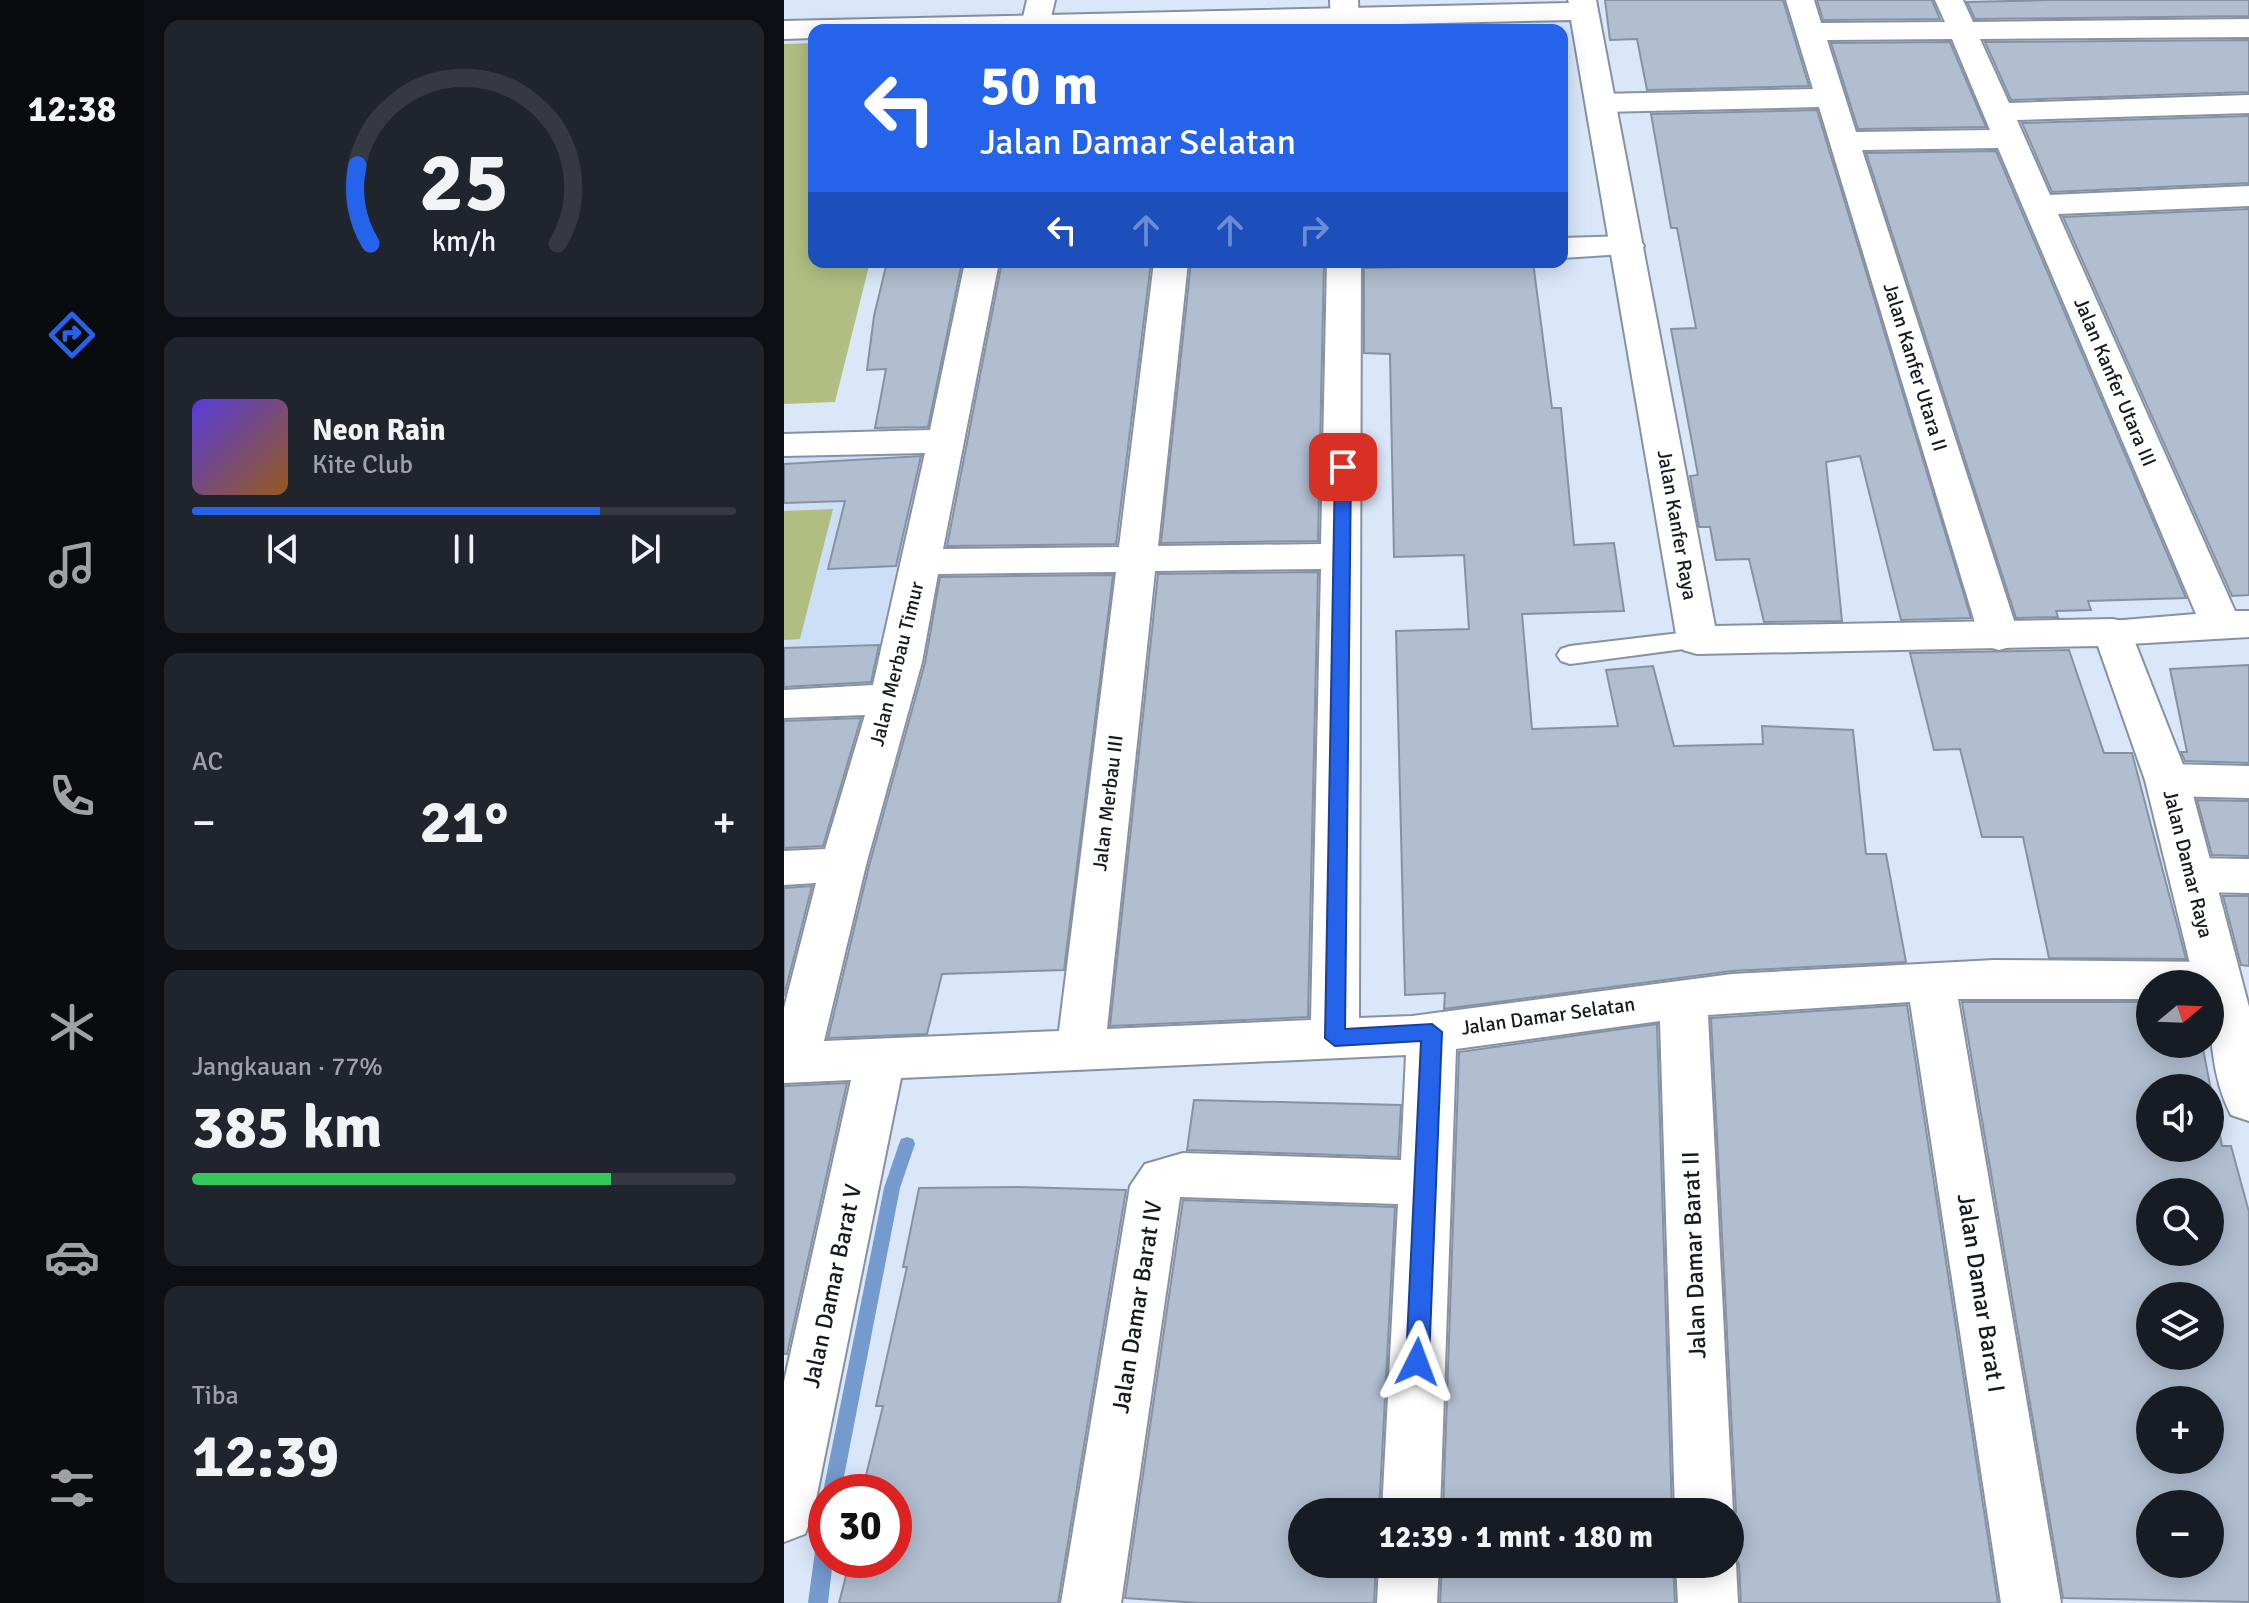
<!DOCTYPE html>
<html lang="id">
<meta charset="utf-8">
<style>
body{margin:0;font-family:Signika,sans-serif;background:#20242c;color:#f1f3f6;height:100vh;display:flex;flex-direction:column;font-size:30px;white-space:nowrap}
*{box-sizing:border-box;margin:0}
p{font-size:26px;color:#9ea1a6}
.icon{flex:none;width:44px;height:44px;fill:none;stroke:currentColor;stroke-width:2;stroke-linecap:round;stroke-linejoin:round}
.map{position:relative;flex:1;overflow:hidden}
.drawer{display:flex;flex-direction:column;gap:20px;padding:20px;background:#0d0f14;width:640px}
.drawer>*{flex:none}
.banner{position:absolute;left:24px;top:24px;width:760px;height:244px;border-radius:16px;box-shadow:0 4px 20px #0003;background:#2563eb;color:#fff;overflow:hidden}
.needle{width:52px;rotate:71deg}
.buttons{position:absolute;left:1352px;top:970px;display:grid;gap:16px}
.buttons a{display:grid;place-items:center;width:88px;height:88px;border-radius:50%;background:#171b24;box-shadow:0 4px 20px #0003;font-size:40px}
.speed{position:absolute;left:24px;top:1474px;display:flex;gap:16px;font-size:40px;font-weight:700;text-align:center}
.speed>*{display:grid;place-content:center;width:104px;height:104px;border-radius:50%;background:#171b24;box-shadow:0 4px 20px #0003;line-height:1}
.speed .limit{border:12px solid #d22;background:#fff;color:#111}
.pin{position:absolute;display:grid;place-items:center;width:68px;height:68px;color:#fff;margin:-34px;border-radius:16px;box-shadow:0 4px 12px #0006}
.me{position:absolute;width:88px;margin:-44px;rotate:3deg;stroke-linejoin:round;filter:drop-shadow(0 0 6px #0008)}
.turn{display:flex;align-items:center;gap:28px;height:168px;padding:0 40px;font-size:36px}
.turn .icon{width:104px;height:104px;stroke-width:2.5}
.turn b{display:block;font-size:56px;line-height:68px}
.lanes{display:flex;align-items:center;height:76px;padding:0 40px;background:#0003;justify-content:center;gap:40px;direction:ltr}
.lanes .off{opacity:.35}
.big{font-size:60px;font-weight:700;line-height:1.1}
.drawer .widget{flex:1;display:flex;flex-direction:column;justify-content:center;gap:12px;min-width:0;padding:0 28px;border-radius:16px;background:#20242c}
.drawer .dial{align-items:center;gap:0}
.dial svg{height:208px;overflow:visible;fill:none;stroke:#363941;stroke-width:7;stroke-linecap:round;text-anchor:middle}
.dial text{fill:#f1f3f6;stroke:none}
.song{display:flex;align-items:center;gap:24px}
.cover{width:96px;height:96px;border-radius:12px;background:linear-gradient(135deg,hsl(250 70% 55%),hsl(30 70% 35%))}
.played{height:8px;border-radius:4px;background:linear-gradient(90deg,#2563eb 75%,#363941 75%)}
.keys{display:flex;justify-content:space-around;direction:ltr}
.heat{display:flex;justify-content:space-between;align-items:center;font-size:44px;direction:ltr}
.charge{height:12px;border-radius:6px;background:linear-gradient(90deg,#34c759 77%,#363941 0)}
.trip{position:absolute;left:504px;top:1498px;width:456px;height:80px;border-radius:40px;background:#171b24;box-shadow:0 4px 20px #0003;font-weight:700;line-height:80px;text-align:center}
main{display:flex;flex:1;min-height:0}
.dock{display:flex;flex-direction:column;width:144px;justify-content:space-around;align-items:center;background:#090b0e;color:#9ea1a6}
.dock .icon{width:56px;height:56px}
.dock .selected{color:#2563eb}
.dock b{font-size:36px;color:#f1f3f6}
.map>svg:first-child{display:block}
</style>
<main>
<nav class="dock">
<b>12:38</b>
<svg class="icon selected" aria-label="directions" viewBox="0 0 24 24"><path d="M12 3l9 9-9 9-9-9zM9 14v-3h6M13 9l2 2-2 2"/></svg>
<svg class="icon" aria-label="music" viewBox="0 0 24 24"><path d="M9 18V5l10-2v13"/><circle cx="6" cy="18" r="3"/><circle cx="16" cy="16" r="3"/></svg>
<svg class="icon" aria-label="phone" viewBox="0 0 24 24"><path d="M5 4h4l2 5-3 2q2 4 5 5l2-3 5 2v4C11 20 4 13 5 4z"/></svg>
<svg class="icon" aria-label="climate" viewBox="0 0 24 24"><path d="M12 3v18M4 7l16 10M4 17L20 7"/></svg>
<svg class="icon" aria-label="car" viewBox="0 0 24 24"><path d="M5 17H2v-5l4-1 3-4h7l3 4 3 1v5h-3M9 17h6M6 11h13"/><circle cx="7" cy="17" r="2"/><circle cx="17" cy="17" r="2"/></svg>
<svg class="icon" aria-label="filters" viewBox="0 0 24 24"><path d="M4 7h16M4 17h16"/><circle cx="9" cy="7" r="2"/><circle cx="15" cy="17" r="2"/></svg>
</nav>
<section class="drawer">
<div class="widget dial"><svg viewBox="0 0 100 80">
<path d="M14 69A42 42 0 1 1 86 69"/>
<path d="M14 69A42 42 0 0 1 9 39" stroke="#2563eb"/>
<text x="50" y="56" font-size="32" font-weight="700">25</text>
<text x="50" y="72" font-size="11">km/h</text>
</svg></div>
<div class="widget">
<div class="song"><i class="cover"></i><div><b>Neon Rain</b><p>Kite Club</p></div></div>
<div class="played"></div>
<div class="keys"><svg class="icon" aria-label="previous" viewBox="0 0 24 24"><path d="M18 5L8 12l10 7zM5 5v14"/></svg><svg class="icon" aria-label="pause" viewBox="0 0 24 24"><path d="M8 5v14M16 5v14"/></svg><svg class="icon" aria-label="next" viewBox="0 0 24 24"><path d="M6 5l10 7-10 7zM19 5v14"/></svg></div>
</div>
<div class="widget"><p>AC</p>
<div class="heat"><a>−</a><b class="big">21°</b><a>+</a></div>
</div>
<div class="widget"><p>Jangkauan · 77%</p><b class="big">385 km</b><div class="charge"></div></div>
<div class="widget"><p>Tiba</p><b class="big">12:39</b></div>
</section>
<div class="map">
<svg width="1465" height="1603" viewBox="0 0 1465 1603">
<rect width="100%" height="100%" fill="#dae7f9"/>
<polygon fill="#cddef7" points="149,447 83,698 0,702 0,451"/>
<g fill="#b0bf81">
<polygon points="30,43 30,262 86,262 51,402 0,404 0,44"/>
<polygon points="49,509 16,639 0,640 0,511"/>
</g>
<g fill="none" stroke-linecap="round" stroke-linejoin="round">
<g fill="#759acd" fill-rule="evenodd">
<polygon points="123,1137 129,1139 131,1144 116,1188 57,1492 42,1492 42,1498 39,1492 100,1188 115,1144 117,1139"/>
<polygon points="42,1527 42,1560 49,1560 44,1603 24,1603 33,1536 35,1530"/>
</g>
</g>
<g fill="#b1bed0" stroke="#8692a3" stroke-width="2" fill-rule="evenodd">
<polygon points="821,0 999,0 1025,86 863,90 853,39 826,40"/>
<polygon points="1033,0 1148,0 1156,19 1039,20"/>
<polygon points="1266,0 1465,0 1465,16 1191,19 1183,2"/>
<polygon points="1465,40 1465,92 1227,100 1201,42"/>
<polygon points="1166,42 1202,127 1074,129 1047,43"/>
<polygon points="1033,110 1187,618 1117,620 1076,456 1042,462 1058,621 980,622 965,559 932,560 926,527 915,527 906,476 914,475 887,329 912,328 893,228 887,228 867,114"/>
<polygon points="1465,116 1465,183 1268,192 1238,123"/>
<polygon points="1212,151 1402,598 1304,601 1307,610 1272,611 1274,617 1232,618 1082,153"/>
<polygon points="1465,209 1465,595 1448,596 1279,217"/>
<polygon points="103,262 178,262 144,427 91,428 102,369 83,370 90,316"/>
<polygon points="218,262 367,262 332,544 163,546"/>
<polygon points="407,262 540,262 534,541 377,543"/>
<polygon points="666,262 749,262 768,408 777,408 790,545 830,543 840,611 738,614 748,729 834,726 822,670 869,666 890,746 979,744 978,726 1069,730 1082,854 1102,854 1122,962 948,971 660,1009 661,993 621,995 612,631 685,629 680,555 610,557 606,354 580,353 580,268 666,266"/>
<polygon points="137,456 112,566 44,569 61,501 0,503 0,464"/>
<polygon points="534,572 524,1017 326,1026 374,574"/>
<polygon points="329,575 280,970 158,974 143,1034 44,1038 85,866 141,663 156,577"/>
<polygon points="95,645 87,682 0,687 0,648"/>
<polygon points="1285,650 1320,753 1348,753 1402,959 1265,958 1239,837 1198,837 1176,749 1150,750 1126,653"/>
<polygon points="1465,665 1465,763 1401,761 1397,752 1403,752 1386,669"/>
<polygon points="77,718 39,846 0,848 0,721"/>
<polygon points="1413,800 1465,801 1465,856 1428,855"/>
<polygon points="28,886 0,996 0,888"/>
<polygon points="1439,896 1465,896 1465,966 1457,965"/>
<path d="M1178 1002H1366V1044H1418L1438 1146H1447L1465 1212V1602L1279 1598ZM1366 1088H1426V1148H1366ZM1366 1192H1426V1252H1366ZM1366 1296H1426V1356H1366ZM1366 1400H1426V1460H1366ZM1366 1504H1426V1564H1366Z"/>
<polygon points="1123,1005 1214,1603 957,1603 955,1564 946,1548 946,1522 952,1512 927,1018"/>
<polygon points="873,1024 888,1512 659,1512 675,1052"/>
<polygon points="63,1083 3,1354 0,1354 0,1086"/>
<polygon points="410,1100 617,1105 614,1157 403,1150"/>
<polygon points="234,1187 342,1190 274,1603 55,1603 66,1560 110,1560 110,1492 78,1492 99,1406 92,1406 123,1267 119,1267 135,1188"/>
<polygon points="399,1200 611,1207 595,1512 518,1512 518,1564 592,1564 590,1603 416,1603 341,1598"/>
<polygon points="658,1564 889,1564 891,1603 656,1603"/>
</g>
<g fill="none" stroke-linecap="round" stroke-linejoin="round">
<defs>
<polygon id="service" points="913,631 922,634 926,640 922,646 786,664 777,661 773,655 777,649 786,646"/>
<g id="minor">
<polygon points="243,0 271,0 264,30 236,30"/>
<polygon points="546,0 574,0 575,30 547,30"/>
<path d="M1002 0H1030L1037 23 1161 22 1151 0H1179L1189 22 1465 19V37L1196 39 1225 103 1465 95V113L1233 120 1266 195 1465 186V206L1274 214 1451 611H1465V637L1329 645 1315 642 1309 632 1315 622 1412 614 1214 148 1078 150 1235 636 1229 646 1215 650 1201 646 1195 636 1035 107 817 112 806 109 802 103 806 97 817 94 1029 89ZM1168 39 1206 130 1072 132 1043 40Z"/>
<polygon points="844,236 856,239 860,246 856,253 778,258 778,238"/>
<path d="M181 262H215L159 549 335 547 370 262H404L374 546 537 544 543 262H577L575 1018 628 1016 948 974 1210 960 1432 962 1449 968 1456 981 1449 994 1426 999V984H1366V999H1174L1277 1603H1217L1126 1002 924 1015 949 1512 946 1519V1512H891L876 1021 672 1049 656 1512H598L614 1204 396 1197 337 1603H277L346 1186 361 1164 399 1153 617 1160 622 1055 117 1078 29 1514 21 1534 0 1542V1382L67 1080 0 1083V1008L32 883 0 885V851L41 849 81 715 0 718V690L89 685 141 453 0 456V434L146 430ZM537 569 527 1020 323 1029 371 571ZM332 572 275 1031 40 1041 82 865 138 662 154 574Z"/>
<polygon points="1383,764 1465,766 1465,798 1383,796 1368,791 1361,780 1368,769"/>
<polygon points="1408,858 1465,859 1465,893 1408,892 1392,887 1385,875 1392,863"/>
<polygon points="946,1551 952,1564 954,1603 894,1603 892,1564 946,1564"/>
<polygon points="595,1564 655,1564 653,1603 593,1603"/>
</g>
<path id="tertiary" d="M784 0H812L931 626 1329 619 1343 622 1405 780 1465 1007V1121L1447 1115C1426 1074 1426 1029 1426 984H1411L1361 780 1314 646 913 654 899 650 893 640 787 20 356 30H30V38L0 39V21L785 3Z"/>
</defs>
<use href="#service" stroke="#8692a3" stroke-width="4"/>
<use href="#minor" stroke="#8692a3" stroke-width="4"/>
<use href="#tertiary" stroke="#8692a3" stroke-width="4"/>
<use href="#service" fill="#fff" fill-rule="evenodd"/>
<use href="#minor" fill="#fff" fill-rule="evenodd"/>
<use href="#tertiary" fill="#fff" fill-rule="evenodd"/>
</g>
<polygon fill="#2563eb" stroke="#184099" stroke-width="2" points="559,463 567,467 561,1029 648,1024 658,1032 645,1362 641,1370 633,1373 625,1370 622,1362 637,1041 551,1046 541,1038 551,467"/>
<g text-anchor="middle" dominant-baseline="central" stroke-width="7" stroke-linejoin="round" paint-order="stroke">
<g font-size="20" fill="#151a20" stroke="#fff">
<text transform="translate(1131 367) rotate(73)">Jalan Kanfer Utara II</text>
<text transform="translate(1331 382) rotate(67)">Jalan Kanfer Utara III</text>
<text transform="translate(893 525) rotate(80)">Jalan Kanfer Raya</text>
<text transform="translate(113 664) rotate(-76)">Jalan Merbau Timur</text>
<text transform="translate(324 803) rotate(-83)">Jalan Merbau III</text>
<text transform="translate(1404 864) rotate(76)">Jalan Damar Raya</text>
<text transform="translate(764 1016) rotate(-8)">Jalan Damar Selatan</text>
</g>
<g font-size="24" fill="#151a20" stroke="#fff">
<text transform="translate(910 1255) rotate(-92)">Jalan Damar Barat II</text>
<text transform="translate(48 1286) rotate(-78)">Jalan Damar Barat V</text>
<text transform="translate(1197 1293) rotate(81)">Jalan Damar Barat I</text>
<text transform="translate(353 1307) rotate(-81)">Jalan Damar Barat IV</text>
</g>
</g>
</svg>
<div class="buttons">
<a><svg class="needle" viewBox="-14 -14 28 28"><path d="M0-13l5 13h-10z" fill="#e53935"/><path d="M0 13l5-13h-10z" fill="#9ea1a6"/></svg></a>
<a><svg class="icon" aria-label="sound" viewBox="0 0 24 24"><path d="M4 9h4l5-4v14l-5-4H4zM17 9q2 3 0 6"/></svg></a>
<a><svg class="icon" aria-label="search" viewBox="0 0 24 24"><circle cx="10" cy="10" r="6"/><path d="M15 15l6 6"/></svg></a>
<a><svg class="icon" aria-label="layers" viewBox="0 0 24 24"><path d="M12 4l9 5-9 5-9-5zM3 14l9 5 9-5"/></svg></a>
<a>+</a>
<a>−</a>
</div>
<div class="speed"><div class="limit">30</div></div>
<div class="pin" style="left:559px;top:467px;background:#d93025"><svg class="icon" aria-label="arrive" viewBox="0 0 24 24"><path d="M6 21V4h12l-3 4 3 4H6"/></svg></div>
<svg class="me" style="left:633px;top:1362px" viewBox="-20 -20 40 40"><path d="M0-17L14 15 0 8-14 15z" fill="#2563eb" stroke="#fff" stroke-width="4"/></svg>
<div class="trip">12:39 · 1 mnt · 180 m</div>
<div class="banner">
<div class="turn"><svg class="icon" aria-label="left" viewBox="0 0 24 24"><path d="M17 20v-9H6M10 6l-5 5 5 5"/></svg><div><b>50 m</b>Jalan Damar Selatan</div></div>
<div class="lanes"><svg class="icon" aria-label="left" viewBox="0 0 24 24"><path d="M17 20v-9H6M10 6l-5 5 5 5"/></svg><svg class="icon off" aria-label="ahead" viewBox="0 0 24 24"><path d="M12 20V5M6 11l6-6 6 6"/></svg><svg class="icon off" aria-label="ahead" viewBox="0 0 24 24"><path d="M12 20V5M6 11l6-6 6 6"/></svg><svg class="icon off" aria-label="right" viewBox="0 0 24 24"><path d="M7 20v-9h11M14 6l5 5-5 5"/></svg></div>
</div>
</div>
</main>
